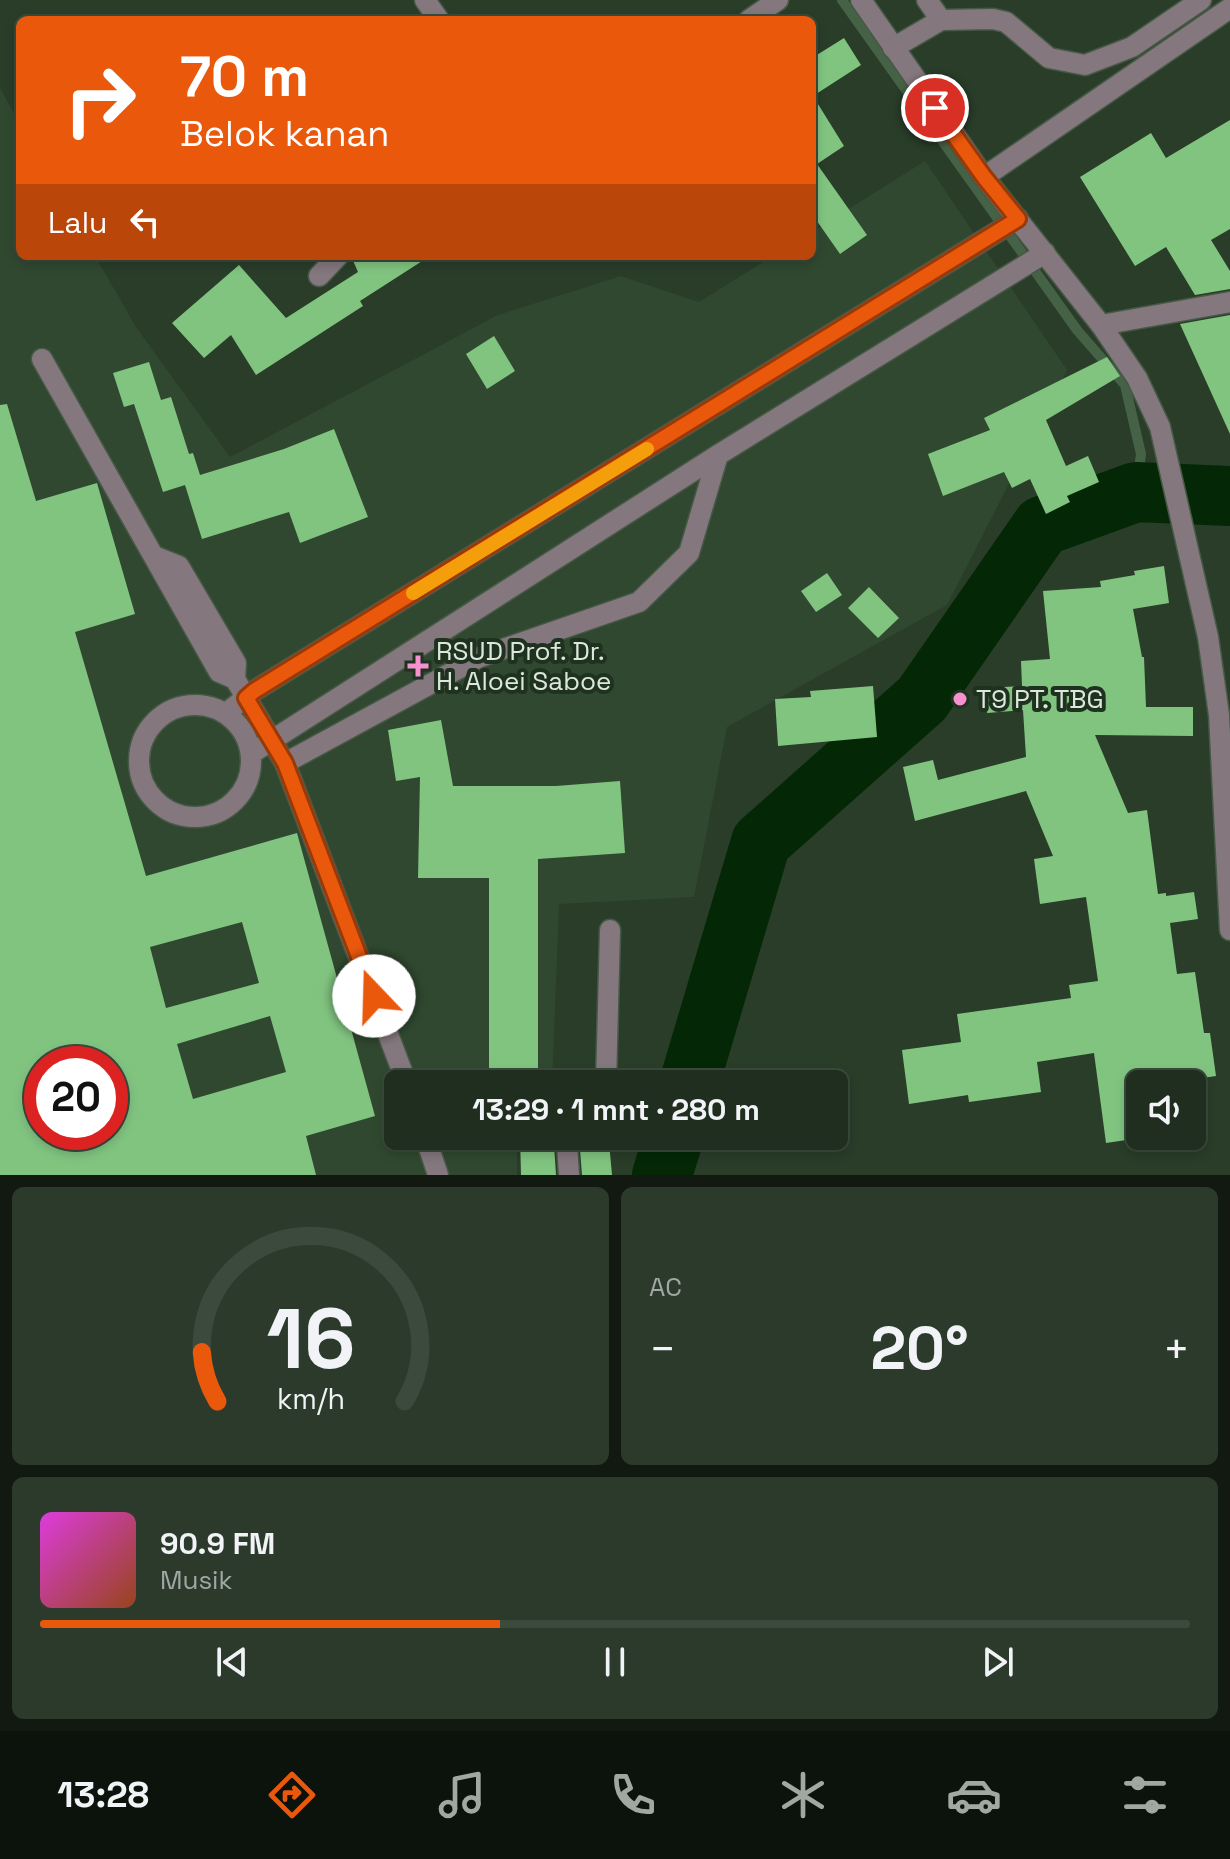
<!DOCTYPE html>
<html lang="id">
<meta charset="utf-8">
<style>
body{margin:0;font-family:"Space Grotesk",sans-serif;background:#2c3a2c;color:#f1f3f6;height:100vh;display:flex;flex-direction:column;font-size:30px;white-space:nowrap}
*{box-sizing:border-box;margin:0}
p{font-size:26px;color:#a1a8a4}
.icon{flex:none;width:44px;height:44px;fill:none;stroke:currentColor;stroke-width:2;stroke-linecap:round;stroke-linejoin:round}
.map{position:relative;height:1175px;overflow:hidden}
.details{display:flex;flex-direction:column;gap:12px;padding:12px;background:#111911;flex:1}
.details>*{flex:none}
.top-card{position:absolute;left:16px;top:16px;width:800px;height:244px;border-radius:12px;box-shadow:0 4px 12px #0003,0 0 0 2px #3c4a3d;background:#ea580c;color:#fff;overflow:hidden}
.controls{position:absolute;left:1126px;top:1070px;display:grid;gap:16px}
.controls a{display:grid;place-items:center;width:80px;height:80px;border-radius:12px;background:#1f2e1f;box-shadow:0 4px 12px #0003,0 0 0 2px #3c4a3d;font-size:40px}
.speed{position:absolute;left:24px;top:1046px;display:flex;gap:16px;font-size:40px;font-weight:700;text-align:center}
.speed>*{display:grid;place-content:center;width:104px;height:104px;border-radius:50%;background:#1f2e1f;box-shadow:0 4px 12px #0003,0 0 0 2px #3c4a3d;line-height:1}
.speed .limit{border:12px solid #d22;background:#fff;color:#111}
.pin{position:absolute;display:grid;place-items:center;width:68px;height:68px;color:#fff;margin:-34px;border:4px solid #fff;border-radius:50%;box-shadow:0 2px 8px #0007}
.me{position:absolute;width:88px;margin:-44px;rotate:339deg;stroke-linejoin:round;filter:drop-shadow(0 0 6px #0008)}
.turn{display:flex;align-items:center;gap:28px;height:168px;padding:0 32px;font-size:36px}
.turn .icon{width:104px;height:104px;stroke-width:2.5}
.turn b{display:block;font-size:56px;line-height:68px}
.then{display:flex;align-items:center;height:76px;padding:0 32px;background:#0003;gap:16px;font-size:30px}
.big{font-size:60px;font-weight:700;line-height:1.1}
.details .widget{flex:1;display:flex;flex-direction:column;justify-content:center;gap:12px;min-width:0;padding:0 28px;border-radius:12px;background:#2c3a2c}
.details .dial{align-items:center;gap:0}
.dial svg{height:208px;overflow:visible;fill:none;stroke:#3c4a3d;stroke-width:7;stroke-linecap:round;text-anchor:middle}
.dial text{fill:#f1f3f6;stroke:none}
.song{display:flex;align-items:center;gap:24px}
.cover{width:96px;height:96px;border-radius:12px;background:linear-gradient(135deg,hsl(300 70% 55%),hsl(20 70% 35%))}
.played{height:8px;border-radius:4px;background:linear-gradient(90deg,#ea580c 40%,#3c4a3d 40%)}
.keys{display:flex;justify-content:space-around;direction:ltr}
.heat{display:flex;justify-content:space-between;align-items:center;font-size:44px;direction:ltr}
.details .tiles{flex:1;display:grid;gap:12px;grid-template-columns:1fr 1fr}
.widget:last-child{grid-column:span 2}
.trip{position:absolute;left:384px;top:1070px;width:464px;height:80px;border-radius:12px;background:#1f2e1f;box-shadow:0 4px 12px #0003,0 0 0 2px #3c4a3d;font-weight:700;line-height:80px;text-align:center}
.dock{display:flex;height:128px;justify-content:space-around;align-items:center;background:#0c120c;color:#a1a8a4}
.dock .icon{width:56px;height:56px}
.dock .on{color:#ea580c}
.dock b{font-size:36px;color:#f1f3f6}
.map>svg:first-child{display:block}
</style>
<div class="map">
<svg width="1230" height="1175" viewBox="0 0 1230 1175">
<rect width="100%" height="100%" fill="#293d29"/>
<path fill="#304830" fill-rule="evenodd" d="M0 88 20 124V256H95L136 327 230 457 498 315 621 276 699 302 773 256H812V232L925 161 1067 370 947 605 727 727 694 897 559 904 552 1084H398V1136H517V1175H0ZM42 1064H110V1132H42Z"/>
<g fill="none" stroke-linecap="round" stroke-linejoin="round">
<polyline stroke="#456246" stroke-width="10" points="842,0 1077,330 1125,385 1141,454 1136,492"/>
<g stroke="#042806" stroke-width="60">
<polyline points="689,1084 761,842 922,699 1042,526 1136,492 1230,496"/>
<polyline points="662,1175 674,1136"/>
</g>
</g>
<g fill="#81c480" fill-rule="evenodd">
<polygon points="844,38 861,65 813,96 844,146 817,164 867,235 840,254 812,214 812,58"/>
<polygon points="1230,120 1230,229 1211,240 1230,271 1230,289 1195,295 1166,247 1135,266 1080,177 1151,133 1166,158"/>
<polygon points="351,256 430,256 360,301 363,306 256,375 231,335 204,358 172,323 239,265 286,318 358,272"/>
<polygon points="1230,315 1230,434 1180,324"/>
<polygon points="494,336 515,371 487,389 466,354"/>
<polygon points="1107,357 1120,376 1046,420 1066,466 1088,456 1099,482 1067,496 1070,502 1046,514 1030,479 1012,488 1004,472 943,496 928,454 990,430 984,418"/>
<polygon points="149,362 161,400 171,397 189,454 193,453 200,475 284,449 334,429 368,517 300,543 289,512 202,539 185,485 163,492 134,404 124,407 113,373"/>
<path d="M7 404 36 501 97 483 135 614 75 632 146 876 297 833 375 1116 306 1136 316 1175H0V405ZM242 922 259 983 166 1008 150 947ZM270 1016 286 1072 193 1099 177 1044ZM42 1064H110V1132H42Z"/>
<polygon points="1164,566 1169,603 1133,609 1142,657 1144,657 1146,707 1193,707 1193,736 1095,735 1128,813 1147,810 1158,894 1166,893 1166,896 1194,892 1198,919 1170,923 1177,974 1195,972 1204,1033 1210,1033 1216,1076 1162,1084 1140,1084 1140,1138 1106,1143 1094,1053 1037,1062 1041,1092 969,1102 968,1095 909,1104 902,1050 961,1042 957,1014 1071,998 1069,985 1098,981 1086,897 1040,904 1034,859 1053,856 1026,791 915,821 903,767 933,760 938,780 1026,757 1023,710 987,713 985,688 1022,686 1021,661 1050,659 1043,591 1101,587 1100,581 1135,575 1134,571"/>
<polygon points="827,573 842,595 816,612 801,591"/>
<polygon points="869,587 899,618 878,638 848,608"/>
<polygon points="873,686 877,737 778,746 775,699 811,697 810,691"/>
<polygon points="441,720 453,786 556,786 620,781 625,853 538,859 538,1084 489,1084 489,878 418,878 420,777 396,781 388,730"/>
<polygon points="520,1136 557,1136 554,1145 556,1175 521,1175"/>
<polygon points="609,1142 612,1175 582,1175 580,1150"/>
</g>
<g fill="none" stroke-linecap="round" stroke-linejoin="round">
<defs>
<g id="minor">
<polyline points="425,0 439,20"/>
<polyline points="861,0 984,177 1101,325 1137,378 1160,427 1208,637 1219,715 1230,930"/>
<polyline points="927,0 941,20"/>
<polyline points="749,20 778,0"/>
<polyline points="893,48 941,20 993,19 1006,22 1049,58 1085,65 1132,47 1201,0"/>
<polyline points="984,177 1230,8"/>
<polyline points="319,276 338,256"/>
<polyline points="1101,325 1230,302"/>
<polyline points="42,359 219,672 235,679 285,763 407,1084"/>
<polyline points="154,556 179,566 236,663 235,679"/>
<circle cx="195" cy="761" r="56"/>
<polyline points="226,713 254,691 1018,219"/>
<polyline points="252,753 718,455 1045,253"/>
<polyline points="285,763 480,657 639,602 689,553 718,455"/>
<polyline points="606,1084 610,930"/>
<polyline points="425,1136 438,1175"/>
<polyline points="569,1175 567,1144 573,1137 587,1136"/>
</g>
</defs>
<use href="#minor" stroke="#465846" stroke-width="23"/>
<use href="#minor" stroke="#84777e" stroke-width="20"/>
</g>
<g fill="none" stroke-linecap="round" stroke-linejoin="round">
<defs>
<polyline id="route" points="374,996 285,763 246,698 254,691 1018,219 984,177 935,108"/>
</defs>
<use href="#route" stroke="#983908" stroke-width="20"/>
<use href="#route" stroke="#ea580c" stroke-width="14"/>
<polyline stroke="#f59e0b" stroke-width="14" points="413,593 647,449"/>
</g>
<g fill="#f690cf" stroke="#1f321f" stroke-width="3">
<path d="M414 654h8v8h8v8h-8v8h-8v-8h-8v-8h8z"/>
<circle cx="960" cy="699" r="8"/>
</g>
<g text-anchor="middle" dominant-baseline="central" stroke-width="8" stroke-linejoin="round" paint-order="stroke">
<g font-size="26" fill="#dce8dc" stroke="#1f321f" text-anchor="start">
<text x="436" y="651">RSUD Prof. Dr.<tspan x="436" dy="30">H. Aloei Saboe</tspan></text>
<text x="976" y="699">T9 PT. TBG</text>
</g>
</g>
</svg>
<div class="controls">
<a><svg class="icon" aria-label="sound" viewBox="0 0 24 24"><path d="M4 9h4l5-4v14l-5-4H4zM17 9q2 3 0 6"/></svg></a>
</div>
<div class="speed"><div class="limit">20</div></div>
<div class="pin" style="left:935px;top:108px;background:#d93025"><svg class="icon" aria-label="arrive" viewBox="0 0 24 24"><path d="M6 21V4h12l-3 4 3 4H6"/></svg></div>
<svg class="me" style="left:374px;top:996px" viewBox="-20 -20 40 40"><circle r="19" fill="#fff"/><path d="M0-13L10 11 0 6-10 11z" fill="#ea580c"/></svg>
<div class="trip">13:29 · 1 mnt · 280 m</div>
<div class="top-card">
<div class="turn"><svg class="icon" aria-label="right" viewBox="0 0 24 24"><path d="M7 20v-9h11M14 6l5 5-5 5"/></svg><div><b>70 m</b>Belok kanan</div></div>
<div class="then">Lalu<svg class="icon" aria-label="left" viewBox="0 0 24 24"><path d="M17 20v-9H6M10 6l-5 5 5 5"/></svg></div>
</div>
</div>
<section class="details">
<div class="tiles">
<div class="widget dial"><svg viewBox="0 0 100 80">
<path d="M14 69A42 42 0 1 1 86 69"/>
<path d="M14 69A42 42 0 0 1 8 50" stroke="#ea580c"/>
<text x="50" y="56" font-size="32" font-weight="700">16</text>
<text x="50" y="72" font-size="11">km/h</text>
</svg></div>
<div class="widget"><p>AC</p>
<div class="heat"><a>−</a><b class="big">20°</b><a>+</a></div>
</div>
<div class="widget">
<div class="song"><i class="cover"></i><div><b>90.9 FM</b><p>Musik</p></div></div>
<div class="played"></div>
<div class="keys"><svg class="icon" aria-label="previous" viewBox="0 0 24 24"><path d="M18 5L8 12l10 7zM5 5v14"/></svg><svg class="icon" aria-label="pause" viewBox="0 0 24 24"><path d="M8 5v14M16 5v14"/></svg><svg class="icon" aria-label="next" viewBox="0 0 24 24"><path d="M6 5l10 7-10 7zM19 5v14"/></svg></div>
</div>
</div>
</section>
<nav class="dock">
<b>13:28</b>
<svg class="icon on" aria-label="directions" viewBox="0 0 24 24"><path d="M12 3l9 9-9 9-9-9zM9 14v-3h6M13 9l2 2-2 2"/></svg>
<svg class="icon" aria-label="music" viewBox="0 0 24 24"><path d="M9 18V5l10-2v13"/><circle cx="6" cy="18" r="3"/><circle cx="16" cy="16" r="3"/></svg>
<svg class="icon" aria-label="phone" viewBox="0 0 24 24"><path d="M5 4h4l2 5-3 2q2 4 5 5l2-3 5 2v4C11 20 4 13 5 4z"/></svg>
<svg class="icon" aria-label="climate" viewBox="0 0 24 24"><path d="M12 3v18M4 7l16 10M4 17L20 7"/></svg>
<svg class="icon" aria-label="car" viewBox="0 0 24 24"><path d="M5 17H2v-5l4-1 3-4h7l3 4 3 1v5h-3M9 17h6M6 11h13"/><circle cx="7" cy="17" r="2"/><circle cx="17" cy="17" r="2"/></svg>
<svg class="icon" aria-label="filters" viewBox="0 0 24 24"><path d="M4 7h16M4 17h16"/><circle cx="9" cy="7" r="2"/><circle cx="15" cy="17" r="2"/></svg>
</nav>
